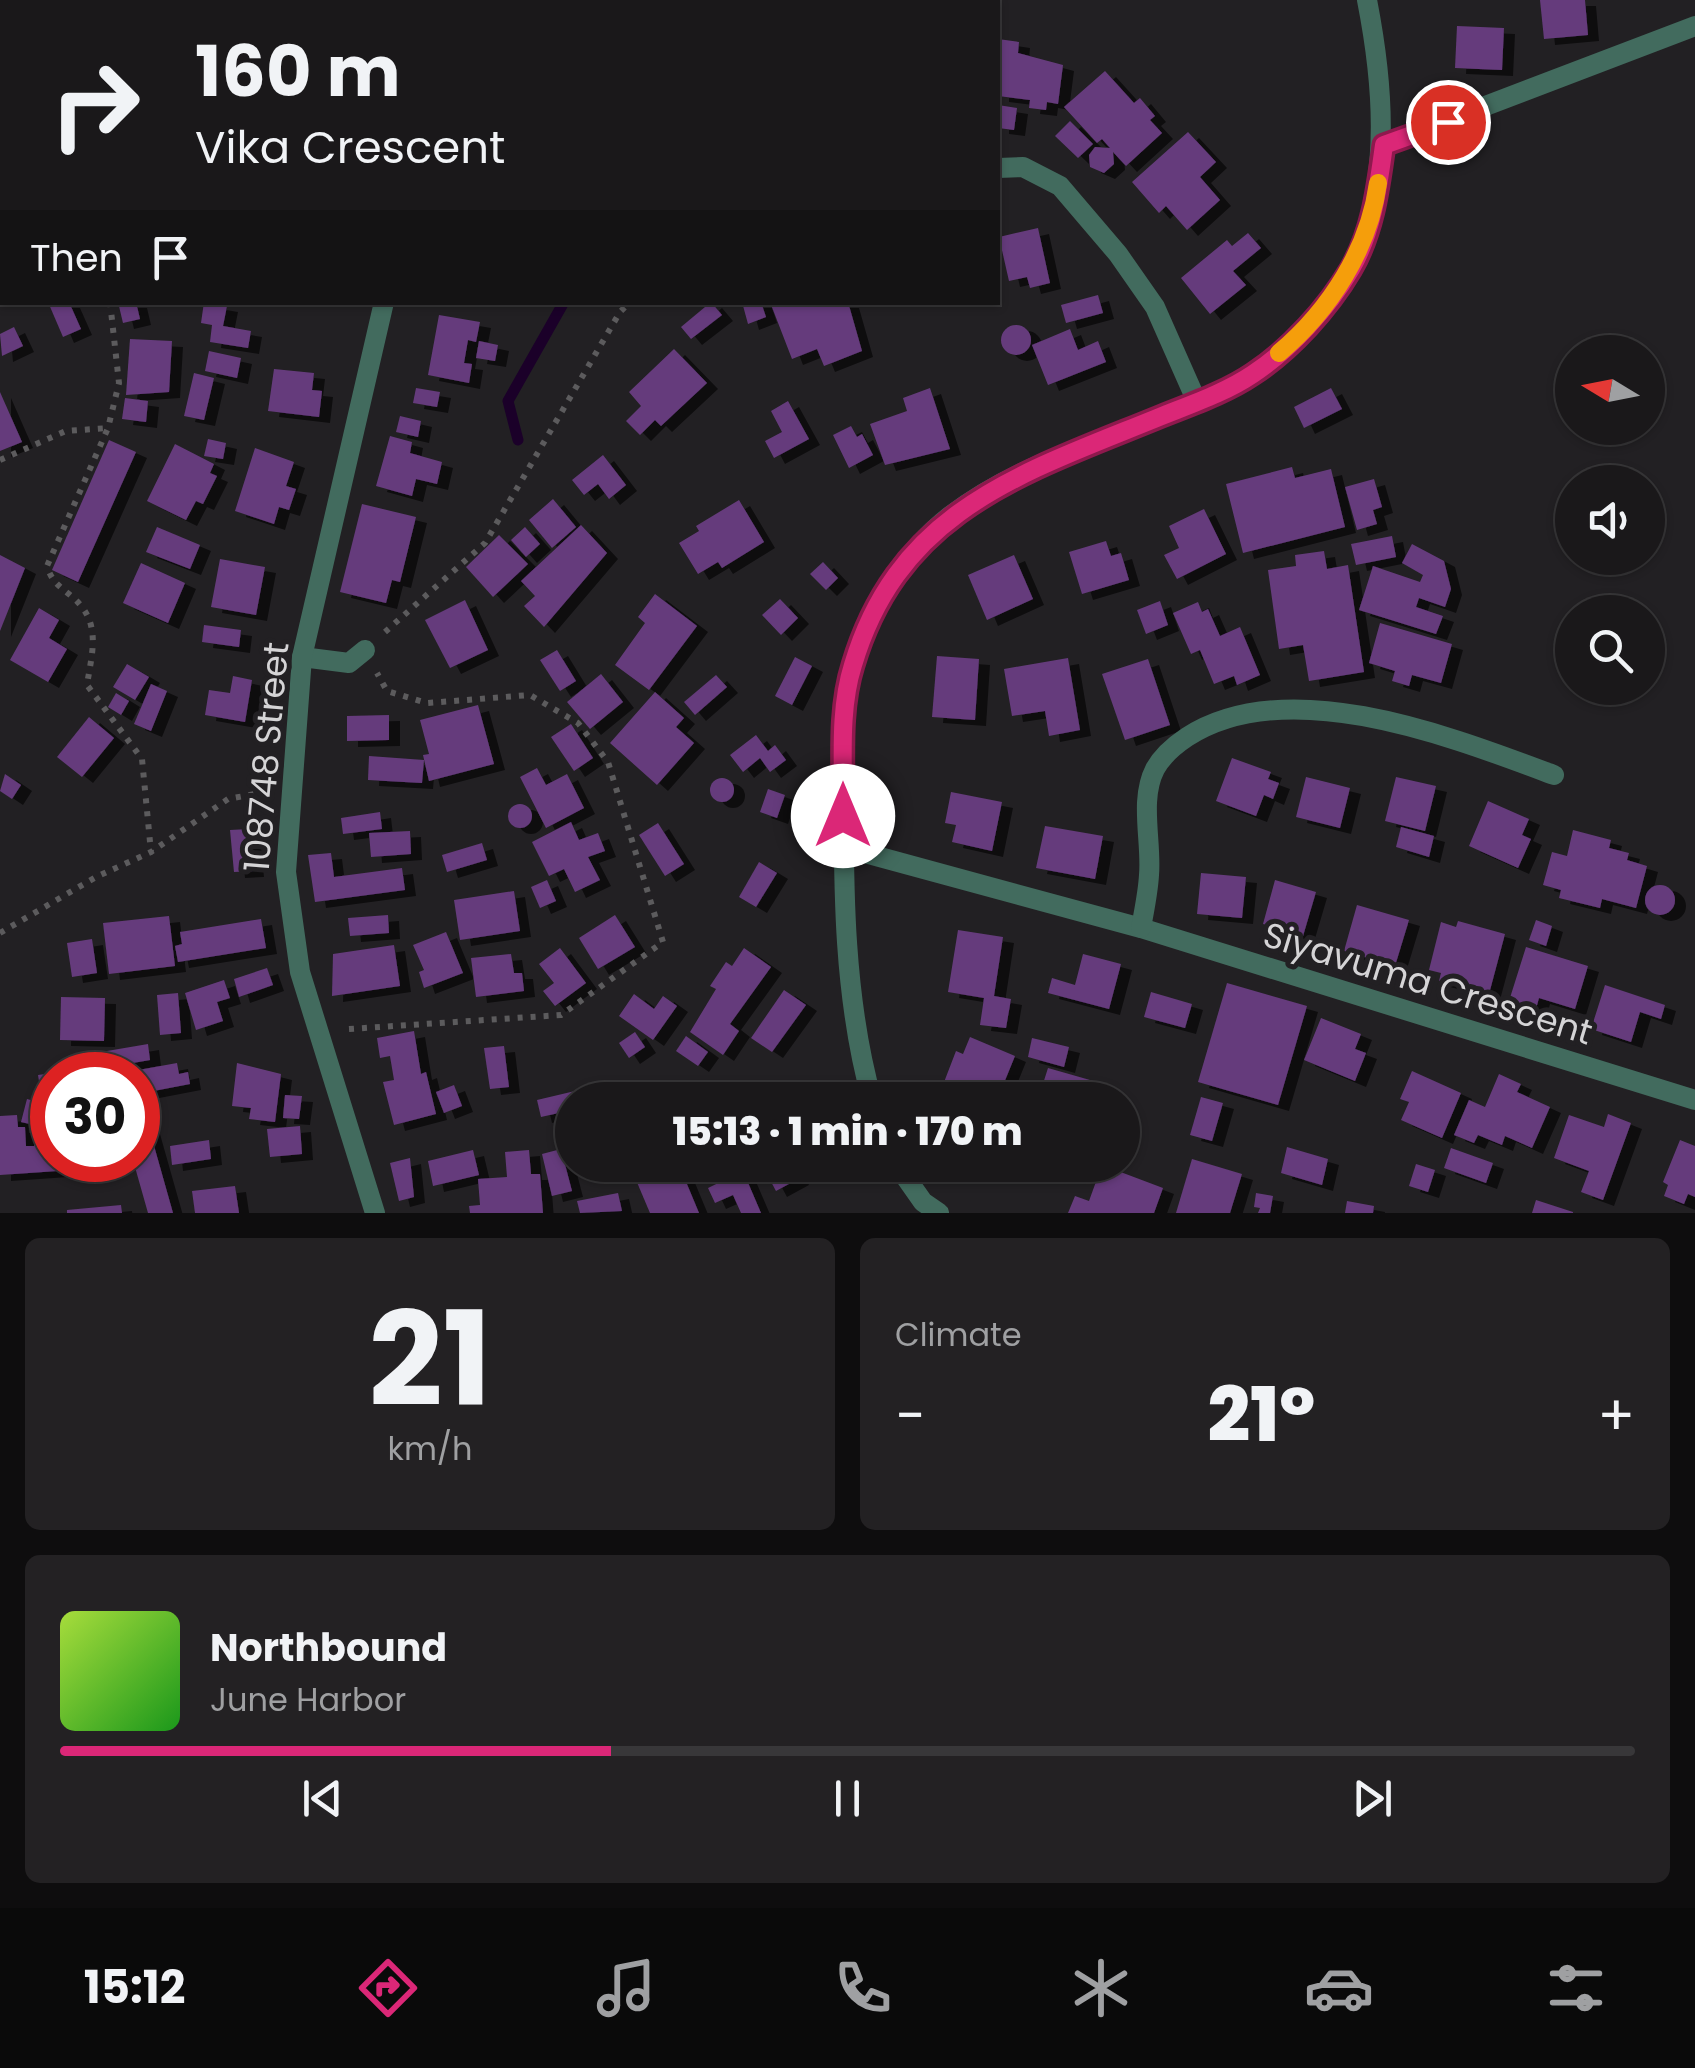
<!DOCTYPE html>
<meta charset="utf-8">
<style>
body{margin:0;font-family:Poppins,sans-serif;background:#232123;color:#f1f3f6;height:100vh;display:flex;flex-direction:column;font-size:38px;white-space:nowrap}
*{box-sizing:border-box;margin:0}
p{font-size:32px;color:#9fa0a2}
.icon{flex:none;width:55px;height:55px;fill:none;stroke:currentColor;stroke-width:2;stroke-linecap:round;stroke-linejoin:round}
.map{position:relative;height:1213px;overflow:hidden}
.side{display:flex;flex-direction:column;gap:25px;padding:25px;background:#0e0d0e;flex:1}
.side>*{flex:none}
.guide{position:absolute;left:0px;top:0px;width:1000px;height:305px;box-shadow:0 2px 8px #0004,0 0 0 2px #383739;background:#1a181a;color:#f1f3f6;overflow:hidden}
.needle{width:65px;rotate:280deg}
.controls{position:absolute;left:1555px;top:335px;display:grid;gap:20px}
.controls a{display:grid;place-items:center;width:110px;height:110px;border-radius:50%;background:#1a181a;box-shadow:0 2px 8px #0004,0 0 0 2px #383739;font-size:50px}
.speed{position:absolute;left:30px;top:1052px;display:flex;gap:20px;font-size:50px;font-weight:700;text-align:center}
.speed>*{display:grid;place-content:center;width:130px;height:130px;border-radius:50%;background:#1a181a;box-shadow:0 2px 8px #0004,0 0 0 2px #383739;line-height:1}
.speed .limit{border:15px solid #d22;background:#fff;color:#111}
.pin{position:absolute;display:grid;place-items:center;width:85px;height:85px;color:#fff;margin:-42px;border:5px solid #fff;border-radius:50%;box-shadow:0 2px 10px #0007}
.me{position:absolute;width:110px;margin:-55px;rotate:0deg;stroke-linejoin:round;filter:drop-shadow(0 0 8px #0008)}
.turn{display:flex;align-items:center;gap:35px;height:210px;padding:0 30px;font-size:45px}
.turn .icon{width:130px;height:130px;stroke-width:2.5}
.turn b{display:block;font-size:70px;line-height:85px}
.then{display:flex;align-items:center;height:95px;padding:0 30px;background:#0003;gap:20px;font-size:38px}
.big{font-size:75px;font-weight:800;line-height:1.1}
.side .card{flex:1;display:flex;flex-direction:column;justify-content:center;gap:15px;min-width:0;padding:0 35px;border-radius:15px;background:#232123}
.side .dial{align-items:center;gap:0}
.dial b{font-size:130px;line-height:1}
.song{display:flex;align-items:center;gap:30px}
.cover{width:120px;height:120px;border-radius:15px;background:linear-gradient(135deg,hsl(80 70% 55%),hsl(120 70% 35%))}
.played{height:10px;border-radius:5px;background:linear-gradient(90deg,#db2777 35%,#383739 35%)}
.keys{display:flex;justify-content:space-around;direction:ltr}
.heat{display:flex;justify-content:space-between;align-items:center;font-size:55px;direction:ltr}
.side .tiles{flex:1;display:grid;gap:25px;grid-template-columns:1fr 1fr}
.card:last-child{grid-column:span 2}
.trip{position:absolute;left:555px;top:1082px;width:585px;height:100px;border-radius:50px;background:#1a181a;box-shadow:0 2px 8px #0004,0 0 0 2px #383739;font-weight:800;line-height:100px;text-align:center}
.dock{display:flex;height:160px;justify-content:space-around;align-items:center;background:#0a0a0a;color:#9fa0a2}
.dock .icon{width:70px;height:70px}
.dock .current{color:#db2777}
.dock b{font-size:45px;color:#f1f3f6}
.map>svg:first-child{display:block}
</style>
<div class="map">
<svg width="1695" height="1213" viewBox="0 0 1695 1213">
<defs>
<filter id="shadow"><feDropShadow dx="11" dy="6" stdDeviation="0" flood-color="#0009"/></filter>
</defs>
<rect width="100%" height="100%" fill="#222023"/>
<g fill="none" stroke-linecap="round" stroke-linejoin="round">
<g stroke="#1b0029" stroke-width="11">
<polyline points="680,2 680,0"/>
<polyline points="518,440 508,401 564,302"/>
</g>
</g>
<g fill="#653b7c" filter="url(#shadow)">
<polygon points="1540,0 1585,0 1588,35 1544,39"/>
<polygon points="1457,26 1504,28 1502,70 1455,68"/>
<polygon points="998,39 1019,42 1018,53 1063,65 1058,104 1047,102 1046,110 1029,108 1030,100 998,96"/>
<polygon points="1105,71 1134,103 1140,98 1155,116 1150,120 1162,133 1126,166 1113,152 1114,164 1104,173 1090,167 1089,155 1095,147 1110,148 1102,139 1097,143 1064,107"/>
<polygon points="998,105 1017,108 1014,130 998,128"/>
<polygon points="1070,121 1093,144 1078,158 1055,136"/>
<polygon points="1188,132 1216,162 1200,177 1220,200 1187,230 1166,206 1159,213 1132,182"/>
<polygon points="1038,228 1050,283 1030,288 1027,277 1009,281 999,237"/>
<polygon points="1248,233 1261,248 1233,271 1246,285 1210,314 1181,278 1227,240 1232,246"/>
<polygon points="1098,295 1103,313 1066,323 1061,305"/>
<polygon points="48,302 69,302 81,329 63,337"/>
<polygon points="118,302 136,302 140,319 123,323"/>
<polygon points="204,302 227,306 223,326 251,331 248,348 210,342 212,325 201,323"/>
<polygon points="711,302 722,315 691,339 681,327"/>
<polygon points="742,302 761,302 766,317 748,324"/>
<polygon points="770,302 848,302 862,351 824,366 817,349 792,359"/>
<polygon points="439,315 480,322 476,342 468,340 464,363 472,364 469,383 428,375"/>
<circle cx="1016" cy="340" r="15"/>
<polygon points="14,327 23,346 2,356 0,334"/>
<polygon points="1070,329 1078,350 1098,341 1106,362 1048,385 1032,345"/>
<polygon points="130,339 172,341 169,392 126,395"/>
<polygon points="479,341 498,345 495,361 476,358"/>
<polygon points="674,349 707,383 661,426 655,420 640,435 626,421 641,406 629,392"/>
<polygon points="209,351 241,358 237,378 205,371"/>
<polygon points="274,369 314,373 312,390 322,391 319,417 268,411"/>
<polygon points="194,373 214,378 204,420 184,416"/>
<polygon points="416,388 440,392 437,407 413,403"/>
<polygon points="930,388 950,449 885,465 870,424 907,411 903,398"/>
<polygon points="1331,388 1342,409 1304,428 1294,407"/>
<polygon points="0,392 22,442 0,451"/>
<polygon points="125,398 148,401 146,422 122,419"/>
<polygon points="788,401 809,439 774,458 765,441 782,432 771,411"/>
<polygon points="400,416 421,421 418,437 396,432"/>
<polygon points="851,426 857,437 862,434 873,455 849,468 833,435"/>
<polygon points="390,436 412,442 410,453 442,462 437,484 416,479 412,496 376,486"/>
<polygon points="208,439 226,443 223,459 204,456"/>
<polygon points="109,440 136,452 78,582 52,570"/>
<polygon points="175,444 214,464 210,473 217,476 203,504 196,501 186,520 147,501"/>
<polygon points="255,448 294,462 286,486 296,489 289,510 279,507 274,524 235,511"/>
<polygon points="603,455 626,485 609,499 598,484 584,495 572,480"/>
<polygon points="1292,467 1295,478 1331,469 1345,527 1243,553 1226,484"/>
<polygon points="1374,479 1382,507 1373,510 1377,524 1357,530 1345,487"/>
<polygon points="553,499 576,527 552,548 529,520"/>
<polygon points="739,500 764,542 722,568 718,562 698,574 679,543 699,531 696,526"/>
<polygon points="362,504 416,517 400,582 392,580 386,603 340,592"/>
<polygon points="1204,509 1226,554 1177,579 1164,555 1179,548 1169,526"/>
<polygon points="581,525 607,553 544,627 524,606 535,596 521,581"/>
<polygon points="157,527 200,545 190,569 146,552"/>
<polygon points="525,527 540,544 526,557 511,540"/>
<polygon points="499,535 528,564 493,597 466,567"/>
<polygon points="1392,536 1396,557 1356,565 1351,544"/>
<polygon points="1106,541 1111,556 1121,553 1129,580 1082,594 1069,552"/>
<polygon points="1412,544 1444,561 1451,589 1445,607 1419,598 1416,607 1443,616 1436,634 1359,610 1373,566 1420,582 1423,575 1402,563"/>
<polygon points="1324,551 1327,569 1348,565 1364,672 1309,681 1303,645 1279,649 1268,570 1296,566 1295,555"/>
<polygon points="0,555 25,568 0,631"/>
<polygon points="1014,555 1033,599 987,620 968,575"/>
<polygon points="220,559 265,567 256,615 211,607"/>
<polygon points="823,562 838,578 826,590 810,574"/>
<polygon points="141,563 185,583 168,623 123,603"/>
<polygon points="655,594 697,626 649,690 615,665 645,623 638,617"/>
<polygon points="780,599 798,618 781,635 762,615"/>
<polygon points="465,600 488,650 450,668 425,620"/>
<polygon points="1160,601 1168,625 1146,634 1137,610"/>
<polygon points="1198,602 1202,612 1208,609 1220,636 1240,627 1260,675 1237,685 1234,676 1214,684 1200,650 1191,654 1173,613"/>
<polygon points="39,608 59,620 49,638 67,649 48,682 10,660"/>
<polygon points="1380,623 1452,644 1441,683 1412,675 1409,686 1392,681 1395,671 1369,663"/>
<polygon points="204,625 241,630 239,647 202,642"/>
<polygon points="557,650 576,681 560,691 540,660"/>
<polygon points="937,656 979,659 975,720 932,717"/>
<polygon points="795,657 812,666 792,705 775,696"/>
<polygon points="1068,658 1080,730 1049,736 1045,711 1012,716 1004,669"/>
<polygon points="1148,659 1170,725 1125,740 1102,674"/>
<polygon points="127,664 149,677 135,700 113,687"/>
<polygon points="601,674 623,702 590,729 567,702"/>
<polygon points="716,675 727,687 695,715 684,702"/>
<polygon points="233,676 252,680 245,722 205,715 209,690 230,693"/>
<polygon points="151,684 167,691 151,731 134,724"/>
<polygon points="655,692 684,718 676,727 694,743 657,785 610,743"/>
<polygon points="116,693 129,701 121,715 108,707"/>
<polygon points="478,705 494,764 429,781 423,755 429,754 420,720"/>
<polygon points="389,715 389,740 347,741 347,716"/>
<polygon points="89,717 114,738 82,777 57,757"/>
<polygon points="571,724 593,758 574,771 551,737"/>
<polygon points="756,735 768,751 775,745 786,760 770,772 760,758 743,772 730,755"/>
<polygon points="369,756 424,760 422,783 368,780"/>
<polygon points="1232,758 1271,772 1268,779 1279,783 1273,799 1264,795 1256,816 1216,801"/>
<polygon points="537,768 546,785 567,774 584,808 546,828 520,777"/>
<polygon points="5,774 21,785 12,799 0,791"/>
<polygon points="1306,777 1350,788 1340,828 1296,817"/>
<polygon points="1396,777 1436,786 1425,831 1385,821"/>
<circle cx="722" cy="790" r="12"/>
<polygon points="768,789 785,795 777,818 760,812"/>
<polygon points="951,792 1002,802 992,851 952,842 956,825 945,823"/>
<polygon points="1488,801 1529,819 1522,835 1531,839 1518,868 1469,846"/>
<circle cx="520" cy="816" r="12"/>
<polygon points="380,812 382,829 343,834 341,818"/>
<polygon points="571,822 579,840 598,833 605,851 588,857 600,880 575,892 564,869 549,876 532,842"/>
<polygon points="658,823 684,864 665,876 639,835"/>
<polygon points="1045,826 1103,836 1095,879 1036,868"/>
<polygon points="1401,827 1434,836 1429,857 1396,847"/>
<polygon points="249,829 253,871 234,872 230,830"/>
<polygon points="1573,830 1611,840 1609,848 1629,853 1627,860 1647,866 1636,908 1602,899 1600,908 1559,898 1561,890 1543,885 1552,852 1567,856"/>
<polygon points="410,831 411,854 371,857 369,833"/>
<polygon points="482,843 487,860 447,872 442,855"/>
<polygon points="331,853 334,877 402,868 405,890 315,902 308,855"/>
<polygon points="759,862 777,873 756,907 739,897"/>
<polygon points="1201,873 1246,877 1242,918 1197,914"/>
<polygon points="547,880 556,901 540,908 531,887"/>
<polygon points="1275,880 1316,892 1303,936 1263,924"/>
<circle cx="1660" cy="900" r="15"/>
<polygon points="514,891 520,931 460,940 454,900"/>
<polygon points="1357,905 1409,920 1395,966 1344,951"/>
<polygon points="388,915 389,933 350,936 348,918"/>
<polygon points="615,915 635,947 598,969 579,938"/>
<polygon points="169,916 175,966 109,974 103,923"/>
<polygon points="261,919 266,948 178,962 175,946 182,944 180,932"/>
<polygon points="1536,920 1552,926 1546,946 1529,940"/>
<polygon points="1458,921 1505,934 1489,994 1439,981 1441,973 1429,970 1441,922 1456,927"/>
<polygon points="958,930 1003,937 994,996 1011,999 1006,1028 980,1025 984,998 948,992"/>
<polygon points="446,932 463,973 424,988 419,972 424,970 413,945"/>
<polygon points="92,939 97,973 72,977 67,943"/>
<polygon points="394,945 400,986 332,996 333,954"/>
<polygon points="1526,947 1588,966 1575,1009 1539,998 1536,1009 1509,1001"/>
<polygon points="560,948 586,983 555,1006 543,991 554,983 539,964"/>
<polygon points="744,948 771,967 730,1024 739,1031 723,1055 690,1032 716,989 710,986 726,962 732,966"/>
<polygon points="511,954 514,973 522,973 524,991 476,997 471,958"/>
<polygon points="1083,954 1121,964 1109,1009 1048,993 1052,978 1075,985"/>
<polygon points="267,968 273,985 239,997 234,979"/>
<polygon points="224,980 230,998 217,1002 223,1021 196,1030 185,993"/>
<polygon points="1227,983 1307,1006 1278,1105 1198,1082"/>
<polygon points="1605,985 1665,1005 1661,1019 1640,1012 1631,1042 1591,1029"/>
<polygon points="784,990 806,1005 772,1052 751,1038"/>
<polygon points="1151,992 1192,1004 1185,1028 1144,1017"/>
<polygon points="178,993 181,1033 160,1035 157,995"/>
<polygon points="634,994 654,1009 663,996 677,1006 653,1040 619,1016"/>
<polygon points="61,997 105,998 104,1041 60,1040"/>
<polygon points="1321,1018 1361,1034 1355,1049 1366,1053 1355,1081 1304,1060"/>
<polygon points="414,1031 421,1074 426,1072 436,1114 394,1125 383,1082 394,1080 390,1056 380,1058 377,1038"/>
<polygon points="635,1032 645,1047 629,1058 619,1043"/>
<polygon points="686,1036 708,1052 698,1066 676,1051"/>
<polygon points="970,1037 1015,1056 997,1100 945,1100 948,1093 941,1090 956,1051 963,1054"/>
<polygon points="1032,1038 1069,1047 1064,1067 1028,1057"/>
<polygon points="148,1044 150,1060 110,1067 107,1051"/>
<polygon points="504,1046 509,1087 490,1089 484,1048"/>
<polygon points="177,1063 179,1074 188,1072 190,1084 138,1094 133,1071"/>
<polygon points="237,1063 281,1074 275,1122 249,1119 251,1108 232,1106"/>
<polygon points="1048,1068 1097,1082 1092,1100 1026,1100 1030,1086 1041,1090"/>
<polygon points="1412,1071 1461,1093 1442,1138 1401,1120 1409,1102 1400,1099"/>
<polygon points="52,1073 52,1093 41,1094 38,1075"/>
<polygon points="1499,1074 1521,1084 1517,1092 1550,1107 1532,1148 1505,1136 1502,1145 1478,1135 1474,1143 1454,1135 1469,1100 1485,1107"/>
<polygon points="454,1085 462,1106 444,1113 436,1092"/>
<polygon points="777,1086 785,1100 746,1100 756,1094 759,1097"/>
<polygon points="575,1091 572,1110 541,1117 537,1100"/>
<polygon points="285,1095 302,1096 299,1119 283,1118"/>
<polygon points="1201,1097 1223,1103 1212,1141 1190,1135"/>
<polygon points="27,1099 52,1106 52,1160 114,1160 115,1167 0,1175 0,1116 17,1115 18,1127 25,1127 26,1146 34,1146 34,1125 21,1122"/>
<polygon points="1608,1114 1631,1123 1603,1200 1581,1192 1589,1171 1554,1158 1569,1115 1604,1127"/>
<polygon points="147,1121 173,1213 148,1213 133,1160 138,1160 138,1123"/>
<polygon points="300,1126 302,1154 270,1157 267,1129"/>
<polygon points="209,1140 211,1159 172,1165 170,1146"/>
<polygon points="1680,1140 1695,1146 1695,1197 1688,1194 1684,1204 1664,1196 1668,1185 1663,1182"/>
<polygon points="1287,1147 1328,1159 1322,1185 1281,1173"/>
<polygon points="1451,1148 1493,1163 1486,1183 1444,1168"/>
<polygon points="561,1149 572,1191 552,1196 542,1154"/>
<polygon points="473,1150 479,1175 433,1186 428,1161"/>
<polygon points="529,1150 531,1174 540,1174 543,1213 470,1213 469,1206 480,1205 478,1179 507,1177 505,1152"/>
<polygon points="410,1158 414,1197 399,1201 390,1163"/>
<polygon points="1192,1159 1242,1174 1230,1213 1176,1213"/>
<polygon points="1416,1164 1435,1170 1428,1192 1409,1186"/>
<polygon points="671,1165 679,1165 699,1213 650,1213 636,1180"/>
<polygon points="1102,1165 1163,1188 1154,1213 1068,1213 1075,1196 1089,1201"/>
<polygon points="791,1166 798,1179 776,1191 769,1178"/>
<polygon points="743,1171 761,1213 741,1213 733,1195 715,1203 708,1188"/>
<polygon points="235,1186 239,1213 195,1213 192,1191"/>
<polygon points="618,1193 622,1211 580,1213 577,1201"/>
<polygon points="1256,1193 1273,1196 1270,1213 1258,1213 1260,1208 1254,1207"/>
<polygon points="1536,1200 1573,1212 1573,1213 1532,1213"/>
<polygon points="1347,1201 1374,1206 1373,1213 1345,1213"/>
<polygon points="121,1205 122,1213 67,1213 67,1210"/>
</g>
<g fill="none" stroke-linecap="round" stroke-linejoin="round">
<g stroke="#5c5b5d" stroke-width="6" stroke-dasharray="5 8" stroke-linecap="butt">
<polyline points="402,2 402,0"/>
<polyline points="824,2 824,0"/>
<path d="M110 302 119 383 108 428 47 566C54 589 68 589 82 607 100 630 91 658 87 685L142 759 151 852"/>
<polyline points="0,460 66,431 108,428"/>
<polyline points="385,632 485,543 620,312 630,302"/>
<polyline points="0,933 96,877 151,852 228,799 266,792"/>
<polyline points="349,1029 561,1015 663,942 608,762 578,723 530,695 427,703 387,691 377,673"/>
</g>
<g stroke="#426b5e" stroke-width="20">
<polyline points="365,0 368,2"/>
<polyline points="81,2 92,0"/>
<polyline points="0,18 2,18"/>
<polyline points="1383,145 1695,26"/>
<polyline points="998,168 1023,167 1060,186 1118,254 1155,307 1197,402"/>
<polyline points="302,657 349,663 365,650"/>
<polyline points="843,847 1141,928 1695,1100"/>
<path d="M1141 928C1144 911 1148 893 1149 875 1152 842 1139 800 1155 769 1162 756 1175 745 1187 737 1287 672 1452 737 1554 775"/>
<path d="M872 1100C844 1000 843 889 844 785 844 746 841 703 852 665 869 609 904 552 950 516 1021 461 1116 438 1197 402 1379 321 1402 179 1367 0"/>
<polyline points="897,1165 923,1202 939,1213"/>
<polyline points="375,1213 300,972 286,872 302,657 384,302"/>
</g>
</g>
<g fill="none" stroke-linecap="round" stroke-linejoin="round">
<defs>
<path id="route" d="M843 816C844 767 838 712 853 665 899 510 1022 473 1157 418 1189 405 1225 393 1253 374 1291 349 1328 308 1351 269 1373 231 1378 188 1384 145L1448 122"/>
</defs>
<use href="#route" stroke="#8e194d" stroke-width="25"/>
<use href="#route" stroke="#db2777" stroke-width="18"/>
<path stroke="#f59e0b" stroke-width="18" d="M1279 353C1330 310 1369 249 1378 183"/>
</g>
<g text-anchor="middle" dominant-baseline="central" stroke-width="10" stroke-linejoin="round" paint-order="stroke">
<g font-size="35" fill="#d5d4d6" stroke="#222023">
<text transform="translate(266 757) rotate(-85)">108748 Street</text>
<text transform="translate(1428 983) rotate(17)">Siyavuma Crescent</text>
</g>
</g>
</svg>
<div class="controls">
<a><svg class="needle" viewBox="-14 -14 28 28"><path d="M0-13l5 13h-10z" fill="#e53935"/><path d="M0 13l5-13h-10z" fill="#9fa0a2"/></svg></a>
<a><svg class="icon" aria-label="sound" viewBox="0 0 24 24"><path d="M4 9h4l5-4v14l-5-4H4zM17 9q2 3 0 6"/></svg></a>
<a><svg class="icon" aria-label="search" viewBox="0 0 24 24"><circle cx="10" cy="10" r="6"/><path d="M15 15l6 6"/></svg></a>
</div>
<div class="speed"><div class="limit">30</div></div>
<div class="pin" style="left:1448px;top:122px;background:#d93025"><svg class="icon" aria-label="arrive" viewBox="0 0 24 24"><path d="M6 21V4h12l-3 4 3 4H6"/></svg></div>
<svg class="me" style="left:843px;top:816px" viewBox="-20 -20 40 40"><circle r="19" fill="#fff"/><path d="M0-13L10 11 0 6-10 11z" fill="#db2777"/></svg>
<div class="trip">15:13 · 1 min · 170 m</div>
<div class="guide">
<div class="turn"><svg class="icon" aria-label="right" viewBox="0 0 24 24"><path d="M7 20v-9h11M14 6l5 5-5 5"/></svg><div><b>160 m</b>Vika Crescent</div></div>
<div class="then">Then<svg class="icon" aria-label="arrive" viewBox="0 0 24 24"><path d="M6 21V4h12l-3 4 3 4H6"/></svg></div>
</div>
</div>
<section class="side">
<div class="tiles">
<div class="card dial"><b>21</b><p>km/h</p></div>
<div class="card"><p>Climate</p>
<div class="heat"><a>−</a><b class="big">21°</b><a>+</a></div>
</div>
<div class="card">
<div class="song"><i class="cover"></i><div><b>Northbound</b><p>June Harbor</p></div></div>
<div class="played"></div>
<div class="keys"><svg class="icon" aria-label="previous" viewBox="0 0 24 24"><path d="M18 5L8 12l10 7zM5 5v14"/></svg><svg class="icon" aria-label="pause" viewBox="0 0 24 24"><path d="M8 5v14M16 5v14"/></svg><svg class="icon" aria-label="next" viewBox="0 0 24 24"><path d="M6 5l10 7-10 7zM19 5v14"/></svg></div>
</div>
</div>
</section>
<nav class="dock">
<b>15:12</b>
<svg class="icon current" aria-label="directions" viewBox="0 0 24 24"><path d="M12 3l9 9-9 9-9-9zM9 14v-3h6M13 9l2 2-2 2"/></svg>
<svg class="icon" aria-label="music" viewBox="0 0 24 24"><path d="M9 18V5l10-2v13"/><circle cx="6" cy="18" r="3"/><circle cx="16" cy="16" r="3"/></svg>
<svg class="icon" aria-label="phone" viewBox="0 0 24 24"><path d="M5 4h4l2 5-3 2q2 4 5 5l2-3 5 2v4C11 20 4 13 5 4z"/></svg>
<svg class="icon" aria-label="climate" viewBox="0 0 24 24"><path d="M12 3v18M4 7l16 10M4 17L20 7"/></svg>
<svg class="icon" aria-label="car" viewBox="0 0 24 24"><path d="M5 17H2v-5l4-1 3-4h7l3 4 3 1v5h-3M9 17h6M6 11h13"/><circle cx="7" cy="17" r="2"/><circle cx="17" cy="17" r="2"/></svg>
<svg class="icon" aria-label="filters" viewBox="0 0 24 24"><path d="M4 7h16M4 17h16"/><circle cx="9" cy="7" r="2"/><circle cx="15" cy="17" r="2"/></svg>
</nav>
